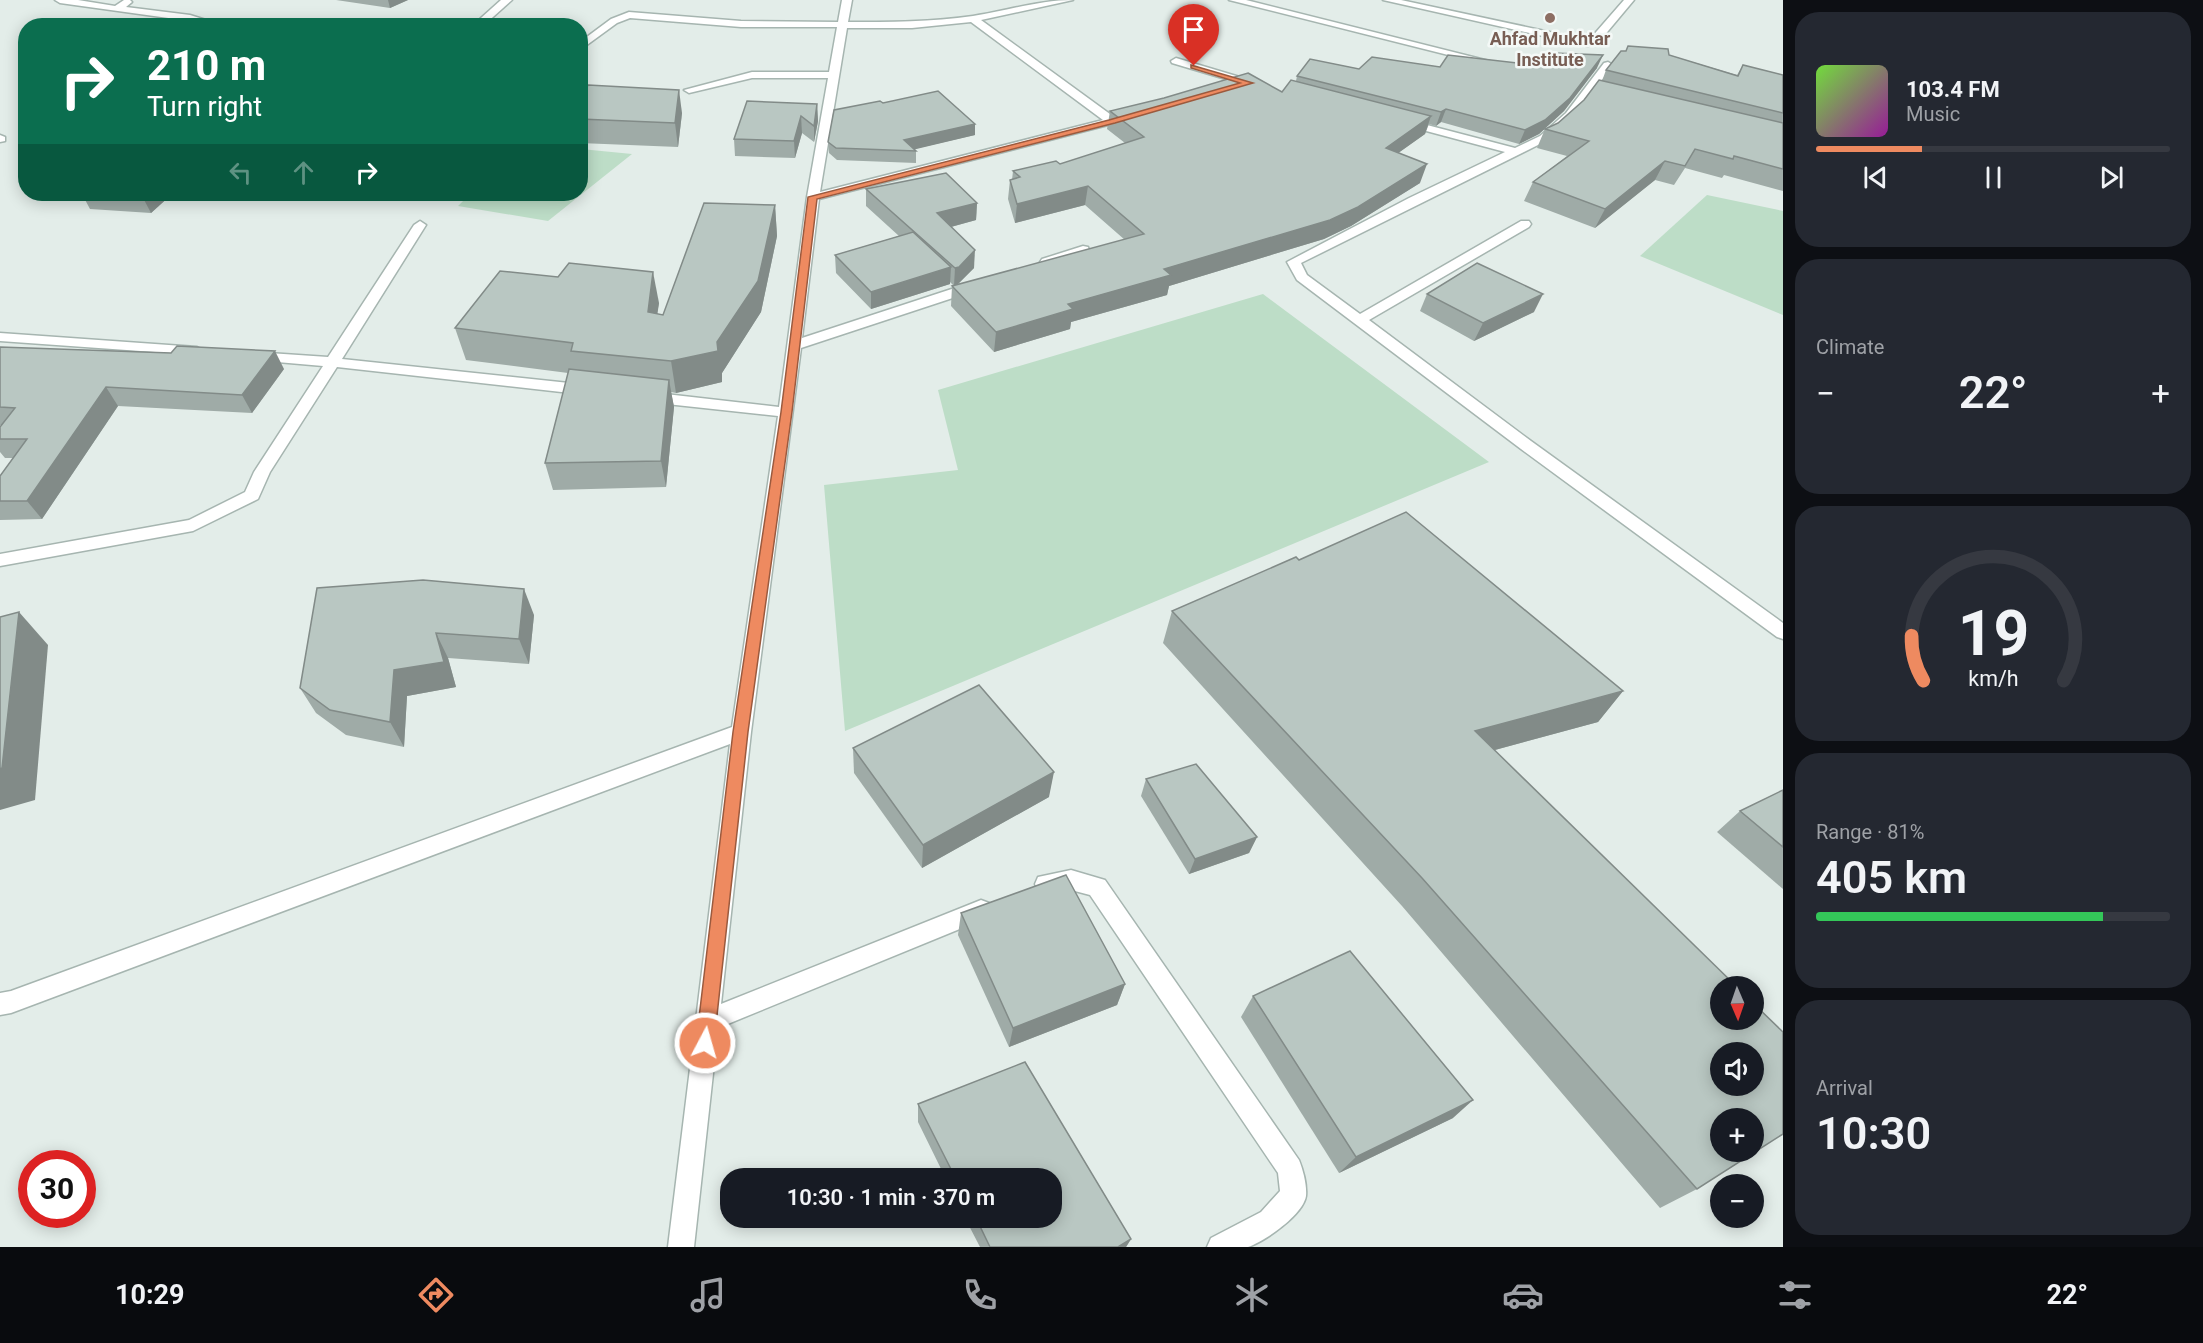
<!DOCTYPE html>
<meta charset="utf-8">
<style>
body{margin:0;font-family:Roboto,sans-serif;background:#242831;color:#f1f3f6;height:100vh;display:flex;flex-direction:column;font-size:22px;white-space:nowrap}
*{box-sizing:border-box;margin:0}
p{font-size:20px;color:#9ea1a6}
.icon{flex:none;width:33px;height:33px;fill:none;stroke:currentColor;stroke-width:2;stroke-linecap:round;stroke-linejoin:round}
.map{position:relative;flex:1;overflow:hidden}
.details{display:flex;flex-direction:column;gap:12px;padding:12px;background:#0d0f14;width:420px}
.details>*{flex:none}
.banner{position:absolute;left:18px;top:18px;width:570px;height:183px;border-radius:24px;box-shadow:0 3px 15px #0003;background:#0b6e4f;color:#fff;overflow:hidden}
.needle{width:39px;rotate:178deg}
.tools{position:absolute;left:1710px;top:976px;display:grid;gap:12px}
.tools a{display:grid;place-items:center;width:54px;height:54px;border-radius:50%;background:#171b24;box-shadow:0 3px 15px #0003;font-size:30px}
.speed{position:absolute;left:18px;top:1150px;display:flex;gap:12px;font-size:30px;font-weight:700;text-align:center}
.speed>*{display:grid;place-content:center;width:78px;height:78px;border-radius:50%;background:#171b24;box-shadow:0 3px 15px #0003;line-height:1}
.speed .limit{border:9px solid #d22;background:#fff;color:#111}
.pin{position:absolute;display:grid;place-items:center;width:51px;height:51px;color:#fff;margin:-62px -26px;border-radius:50% 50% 50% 0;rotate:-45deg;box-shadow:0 0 6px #0007}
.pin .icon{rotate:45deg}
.me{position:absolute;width:66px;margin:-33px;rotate:6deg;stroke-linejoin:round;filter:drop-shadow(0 0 4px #0008)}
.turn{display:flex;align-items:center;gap:21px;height:126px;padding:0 30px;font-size:27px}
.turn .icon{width:78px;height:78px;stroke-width:2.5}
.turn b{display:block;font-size:42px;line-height:51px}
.lanes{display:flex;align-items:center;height:57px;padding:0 30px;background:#0003;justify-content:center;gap:30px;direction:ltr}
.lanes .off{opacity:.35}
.big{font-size:45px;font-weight:600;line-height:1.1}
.details .card{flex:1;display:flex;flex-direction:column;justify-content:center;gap:9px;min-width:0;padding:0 21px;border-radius:24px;background:#242831}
.details .dial{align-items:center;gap:0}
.dial svg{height:156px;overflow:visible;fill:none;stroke:#363941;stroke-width:7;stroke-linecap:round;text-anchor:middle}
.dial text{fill:#f1f3f6;stroke:none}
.song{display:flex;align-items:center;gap:18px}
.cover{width:72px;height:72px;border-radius:9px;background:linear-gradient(135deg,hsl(100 70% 55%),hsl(300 70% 35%))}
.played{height:6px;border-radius:3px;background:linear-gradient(90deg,#ee8a60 30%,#363941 30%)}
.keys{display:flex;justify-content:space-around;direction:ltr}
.heat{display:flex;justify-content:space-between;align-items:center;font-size:33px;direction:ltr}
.charge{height:9px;border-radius:4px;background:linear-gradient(90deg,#34c759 81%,#363941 0)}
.trip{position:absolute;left:720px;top:1168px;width:342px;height:60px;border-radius:24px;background:#171b24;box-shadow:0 3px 15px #0003;font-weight:600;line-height:60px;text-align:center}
.tab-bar{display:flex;height:96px;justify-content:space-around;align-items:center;background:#090b0e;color:#9ea1a6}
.tab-bar .icon{width:42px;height:42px}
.tab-bar .current{color:#ee8a60}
.tab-bar b{font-size:27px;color:#f1f3f6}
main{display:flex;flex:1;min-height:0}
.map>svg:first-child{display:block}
</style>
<main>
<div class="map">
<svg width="1783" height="1247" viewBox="0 0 1783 1247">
<rect width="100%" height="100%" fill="#e3ede9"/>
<g fill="#bdddc7">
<polygon points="581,149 632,154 548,221 458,206 470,194 580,194"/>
<polygon points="1707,195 1783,211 1783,315 1640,256"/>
<polygon points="1263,294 1489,462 845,731 824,485 958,470 938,390"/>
</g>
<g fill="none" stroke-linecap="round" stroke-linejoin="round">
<defs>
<g id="minor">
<polygon points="55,0 78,0 115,6 124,0 130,0 132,2 126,7 190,15 225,26 207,26 190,21 60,3"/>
<polygon points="501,0 512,0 483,26 472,26"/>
<path d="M842 0H852L848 22C890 22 931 22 973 16 1006 11 1039 0 1073 0L981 20 1114 117 1131 113 1136 116 1116 123 819 199 802 338 970 283H980L982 286 980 289 801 348 751 732 721 1004 981 900 989 903 992 910 989 917 718 1028 694 1247H668L730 744 11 1013 0 1015V993L11 991 732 727 778 416 648 402 641 397 648 392 779 407 807 197 828 78H752L689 93 684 90 752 72H829L837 27H741L630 18 617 23 580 50V42L611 19 629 12 741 21 838 22ZM971 22 1103 120 820 192 847 28H912Z"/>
<polygon points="1229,0 1246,0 1501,64 1496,67"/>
<polygon points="1383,0 1401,0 1587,40 1590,39 1624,0 1634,0 1598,43 1587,46"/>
<polygon points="1176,58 1253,81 1254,83 1249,86 1172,63 1171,61"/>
<polygon points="1608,62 1613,65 1574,117 1548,140 1301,263 1307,275 1360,314 1521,221 1529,221 1531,224 1529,227 1369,320 1531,441 1783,623 1783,639 1777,637 1521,449 1297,280 1287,262 1409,198 1505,152 1400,124 1400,120 1404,119 1515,148 1540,136 1566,113 1604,63"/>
<polygon points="0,135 5,137 5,141 0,142"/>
<polygon points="420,221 426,225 342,359 588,385 595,390 593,393 588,395 337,367 270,472 258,499 193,531 0,566 0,554 189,520 245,492 254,472 323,366 254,360 247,356 254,352 328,357 414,225"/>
<polygon points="1083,246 1088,247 1089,250 1088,253 1047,266 1040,262 1042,259"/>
<polygon points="0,333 197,347 204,351 197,355 0,341"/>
<path d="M1071 870 1105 880 1299 1160C1303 1170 1307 1185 1306 1196 1303 1215 1265 1241 1248 1247 1237 1247 1219 1247 1207 1247L1211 1238 1261 1212 1280 1191 1278 1173 1090 895 1071 890 1046 894 1038 891 1035 884 1038 877Z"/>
</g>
</defs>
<use href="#minor" stroke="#a6b5b0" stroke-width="3"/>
<use href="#minor" fill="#fff" fill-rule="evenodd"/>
</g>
<g fill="#9faba7">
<polygon points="336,0 408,0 390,8"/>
<polygon points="1626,51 1669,55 1737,75 1743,65 1783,75 1783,191 1724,175 1722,178 1685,168 1674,185 1655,180 1595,228 1524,201 1533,182 1567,156 1537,148 1545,129 1558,123 1584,100 1602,81 1606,70"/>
<polygon points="1544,66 1597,68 1564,111 1539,134 1519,144 1441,122 1436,126 1429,124 1425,134 1398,153 1420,183 1351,226 1324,239 1169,286 1167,295 1071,322 1070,329 994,352 951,306 952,286 1125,240 1085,205 1015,223 1008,199 1010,180 1012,180 1013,171 1060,164 1125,143 1107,129 1110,111 1282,92 1296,81 1297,76 1359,69 1440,67"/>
<polygon points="580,103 682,113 678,147 580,143"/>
<polygon points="883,103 975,124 975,135 914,149 916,151 916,163 837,160 829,153 828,142"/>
<polygon points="817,104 818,121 814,142 802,133 795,158 735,156 734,139"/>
<polygon points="866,189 977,203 976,220 951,227 974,268 958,284 954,286 950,282 950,284 871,309 836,273 835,255 899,236 866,206"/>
<polygon points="82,194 172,194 151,213 90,209"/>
<polygon points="775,205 777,236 761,312 722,373 722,382 676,393 671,392 674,407 666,487 553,490 545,463 568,373 466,360 455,328 659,303 657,314 663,315"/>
<polygon points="1427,294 1534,312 1474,341 1420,311"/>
<polygon points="0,347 284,369 252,413 118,406 42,519 0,520 0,476 13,458 5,458 0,452 0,427 2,425 0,425"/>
<polygon points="1299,560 1623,691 1598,722 1495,750 1697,1189 1660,1208 1402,906 1163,643 1172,611"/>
<polygon points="317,588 534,615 529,664 448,658 456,687 407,696 404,747 346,735 316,713 300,688"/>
<polygon points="853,748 1049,797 922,868 854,773"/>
<polygon points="1146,779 1257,837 1249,853 1189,874 1141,796"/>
<polygon points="1783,790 1783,889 1717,832 1740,811"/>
<polygon points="961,913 1125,984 1117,1005 1009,1047 958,935"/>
<polygon points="1253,996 1453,1118 1339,1173 1241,1017"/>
<polygon points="1025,1062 1131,1239 1126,1247 980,1247 965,1218 1052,1218 1052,1179 946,1179 918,1122 918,1104"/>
</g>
<g fill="#828b88">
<polygon points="388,0 408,0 390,8"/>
<polygon points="1603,55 1597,68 1564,111 1539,134 1519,144 1525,130"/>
<polygon points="679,90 682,113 678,147 675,123"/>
<polygon points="817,104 818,121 814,142 814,126"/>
<polygon points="1446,109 1441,122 1436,126 1441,112"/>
<polygon points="801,116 802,133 795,158 794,141"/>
<polygon points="1431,116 1425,134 1380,166 1386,148"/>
<polygon points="975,124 975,135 908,151 904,140"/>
<polygon points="1665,161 1655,180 1595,228 1605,209"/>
<polygon points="1427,164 1420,183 1351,226 1324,239 1169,286 1167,295 1071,322 1070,329 994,352 996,332 1068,304 1164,269"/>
<polygon points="1088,186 1085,205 1015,223 1017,204"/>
<polygon points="141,194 172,194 151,213"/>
<polygon points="977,203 976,220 936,231 937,213"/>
<polygon points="775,205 777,236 761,312 722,373 722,382 676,393 671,361 717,342"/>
<polygon points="975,250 974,268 958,284 954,286 955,268"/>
<polygon points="951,267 950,284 871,309 871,292"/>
<polygon points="653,272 659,303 653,343 648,312"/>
<polygon points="1543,294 1534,312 1474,341 1483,323"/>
<polygon points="275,351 284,369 252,413 242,395"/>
<polygon points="669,380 674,407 666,487 661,461"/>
<polygon points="106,387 118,406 42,519 27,501"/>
<polygon points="524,589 534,615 529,664 519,639"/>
<polygon points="19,612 48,645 35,800 0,810 0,769"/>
<polygon points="436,633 448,658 456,687 407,696 404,747 390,722 394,670"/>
<polygon points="1623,691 1598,722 1454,761 1475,731"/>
<polygon points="1054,772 1049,797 922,868 923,845"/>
<polygon points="1257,837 1249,853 1189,874 1195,859"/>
<polygon points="1125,984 1117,1005 1009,1047 1013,1028"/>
<polygon points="1473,1100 1453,1118 1339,1173 1356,1157"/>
<polygon points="1131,1239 1126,1247 1118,1247"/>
</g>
<g fill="#b9c7c2" stroke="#828b88" stroke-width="1.5" fill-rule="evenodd">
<polygon points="1628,46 1668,49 1669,55 1738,76 1743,65 1783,75 1783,113 1606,70 1621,51 1626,51"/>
<polygon points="1552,53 1603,55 1570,98 1545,120 1525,130 1446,109 1441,112 1297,76 1310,59 1359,69 1372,57 1440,67 1448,55 1544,66"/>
<polygon points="1248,73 1282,92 1291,80 1431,116 1386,148 1427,164 1358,207 1330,220 1164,269 1171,275 1068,304 1073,309 996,332 952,286 1144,234 1088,186 1017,204 1010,180 1020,177 1013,171 1056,161 1060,164 1144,137 1110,111 1164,98"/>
<polygon points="1599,80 1783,123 1783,169 1734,156 1733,159 1695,149 1685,166 1665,161 1605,209 1533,182 1589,141 1545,129 1558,123 1584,100"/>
<polygon points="588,85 679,90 675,123 580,119 580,103"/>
<polygon points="938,91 975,124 904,140 916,151 836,148 828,142 834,110 880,101 883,103"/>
<polygon points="747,101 817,104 814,126 801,116 794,141 734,139"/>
<polygon points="946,173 977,203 937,213 975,250 959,267 955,268 866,189"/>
<polygon points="704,203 775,205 758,281 717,342 718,351 671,361 571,351 573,343 455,328 500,271 558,277 569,263 653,272 648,312 663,315"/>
<polygon points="913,232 951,267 871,292 835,255"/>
<polygon points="1477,263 1543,294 1483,323 1427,294"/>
<polygon points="177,346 275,351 242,395 106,387 27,501 0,501 0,476 27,439 0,439 0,427 15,408 0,407 0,347 171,353"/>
<polygon points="569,369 669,380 661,461 545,463"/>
<path d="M1406 512 1623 691 1475 731 1737 987H1720V1020H1754V1004L1783 1032V1134L1697 1189 1422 878 1172 611 1296 557 1299 560ZM1720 1053H1754V1086H1720ZM1720 1119H1754V1152H1720Z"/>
<polygon points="423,580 524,589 519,639 436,633 444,662 394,670 390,722 330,710 300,688 317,588"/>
<polygon points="19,612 2,768 0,769 0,617"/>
<polygon points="979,685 1054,772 923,845 853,748"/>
<polygon points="1196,764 1257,837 1195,859 1146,779"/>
<polygon points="1783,790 1783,847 1740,811"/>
<polygon points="1066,875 1125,984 1013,1028 961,913"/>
<polygon points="1350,951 1473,1100 1356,1157 1253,996"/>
<polygon points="1025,1062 1131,1239 1118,1247 990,1247 976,1218 1052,1218 1052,1179 956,1179 918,1104"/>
</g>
<polygon fill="#ee8a60" stroke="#9b5a3e" stroke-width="1.5" points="1191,65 1253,83 1115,123 817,199 792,412 748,732 714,1043 711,1050 705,1052 698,1050 696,1043 733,732 781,412 808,197 1109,120 1240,83 1191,68"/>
<circle fill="#8d6e63" stroke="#f4f9f7" stroke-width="2" cx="1550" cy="18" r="6"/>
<g text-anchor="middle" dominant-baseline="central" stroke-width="5" stroke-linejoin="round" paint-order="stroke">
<g font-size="18" font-weight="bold" fill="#785e54" stroke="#f4f9f7">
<text x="1550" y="38">Ahfad Mukhtar<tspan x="1550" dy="21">Institute</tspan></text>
</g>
</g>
</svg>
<div class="tools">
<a><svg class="needle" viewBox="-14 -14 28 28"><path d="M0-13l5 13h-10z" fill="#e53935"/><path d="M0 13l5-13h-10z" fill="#9ea1a6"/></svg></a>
<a><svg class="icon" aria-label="sound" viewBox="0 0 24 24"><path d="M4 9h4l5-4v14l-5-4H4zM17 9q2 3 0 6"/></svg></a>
<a>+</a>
<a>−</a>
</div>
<div class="speed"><div class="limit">30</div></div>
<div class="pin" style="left:1194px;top:66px;background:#d93025"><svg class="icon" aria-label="arrive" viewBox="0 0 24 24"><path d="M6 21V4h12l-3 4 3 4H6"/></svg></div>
<svg class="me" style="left:705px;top:1043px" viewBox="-20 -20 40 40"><circle r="17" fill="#ee8a60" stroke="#fff" stroke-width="3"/><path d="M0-11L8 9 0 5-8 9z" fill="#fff"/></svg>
<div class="trip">10:30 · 1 min · 370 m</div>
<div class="banner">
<div class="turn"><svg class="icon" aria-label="right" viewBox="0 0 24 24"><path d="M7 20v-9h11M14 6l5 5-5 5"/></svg><div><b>210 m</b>Turn right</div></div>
<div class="lanes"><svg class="icon off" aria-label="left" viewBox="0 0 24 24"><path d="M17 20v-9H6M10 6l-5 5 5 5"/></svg><svg class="icon off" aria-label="ahead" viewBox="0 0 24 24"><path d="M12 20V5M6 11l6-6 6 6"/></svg><svg class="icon" aria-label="right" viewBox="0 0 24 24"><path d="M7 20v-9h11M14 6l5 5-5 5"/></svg></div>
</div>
</div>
<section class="details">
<div class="card">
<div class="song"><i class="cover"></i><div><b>103.4 FM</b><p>Music</p></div></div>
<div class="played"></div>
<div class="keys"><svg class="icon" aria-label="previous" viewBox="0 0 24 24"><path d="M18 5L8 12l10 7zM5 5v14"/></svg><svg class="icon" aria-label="pause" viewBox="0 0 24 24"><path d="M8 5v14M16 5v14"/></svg><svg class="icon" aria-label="next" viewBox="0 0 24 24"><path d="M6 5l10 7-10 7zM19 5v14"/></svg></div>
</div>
<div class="card"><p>Climate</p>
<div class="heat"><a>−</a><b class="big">22°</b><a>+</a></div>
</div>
<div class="card dial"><svg viewBox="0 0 100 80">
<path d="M14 69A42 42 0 1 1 86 69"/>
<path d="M14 69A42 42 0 0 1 8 46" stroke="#ee8a60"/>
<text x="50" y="56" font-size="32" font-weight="700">19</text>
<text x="50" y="72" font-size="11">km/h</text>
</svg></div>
<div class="card"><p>Range · 81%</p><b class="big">405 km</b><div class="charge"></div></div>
<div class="card"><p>Arrival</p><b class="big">10:30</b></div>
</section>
</main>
<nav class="tab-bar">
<b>10:29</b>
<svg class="icon current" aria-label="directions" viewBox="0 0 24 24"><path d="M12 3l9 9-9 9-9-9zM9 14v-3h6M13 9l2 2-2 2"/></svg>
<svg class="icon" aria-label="music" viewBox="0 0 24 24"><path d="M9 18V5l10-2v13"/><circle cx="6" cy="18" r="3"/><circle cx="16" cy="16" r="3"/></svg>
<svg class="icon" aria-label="phone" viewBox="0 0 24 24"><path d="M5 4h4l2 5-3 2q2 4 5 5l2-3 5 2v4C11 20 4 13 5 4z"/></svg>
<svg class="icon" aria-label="climate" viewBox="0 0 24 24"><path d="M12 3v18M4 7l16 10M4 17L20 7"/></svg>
<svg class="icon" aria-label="car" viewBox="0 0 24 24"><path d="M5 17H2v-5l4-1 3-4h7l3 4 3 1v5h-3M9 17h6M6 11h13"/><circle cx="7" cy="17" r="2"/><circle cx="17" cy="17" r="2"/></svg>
<svg class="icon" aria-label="filters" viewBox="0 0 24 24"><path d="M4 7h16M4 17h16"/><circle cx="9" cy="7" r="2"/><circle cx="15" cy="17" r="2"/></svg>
<b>22°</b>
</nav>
